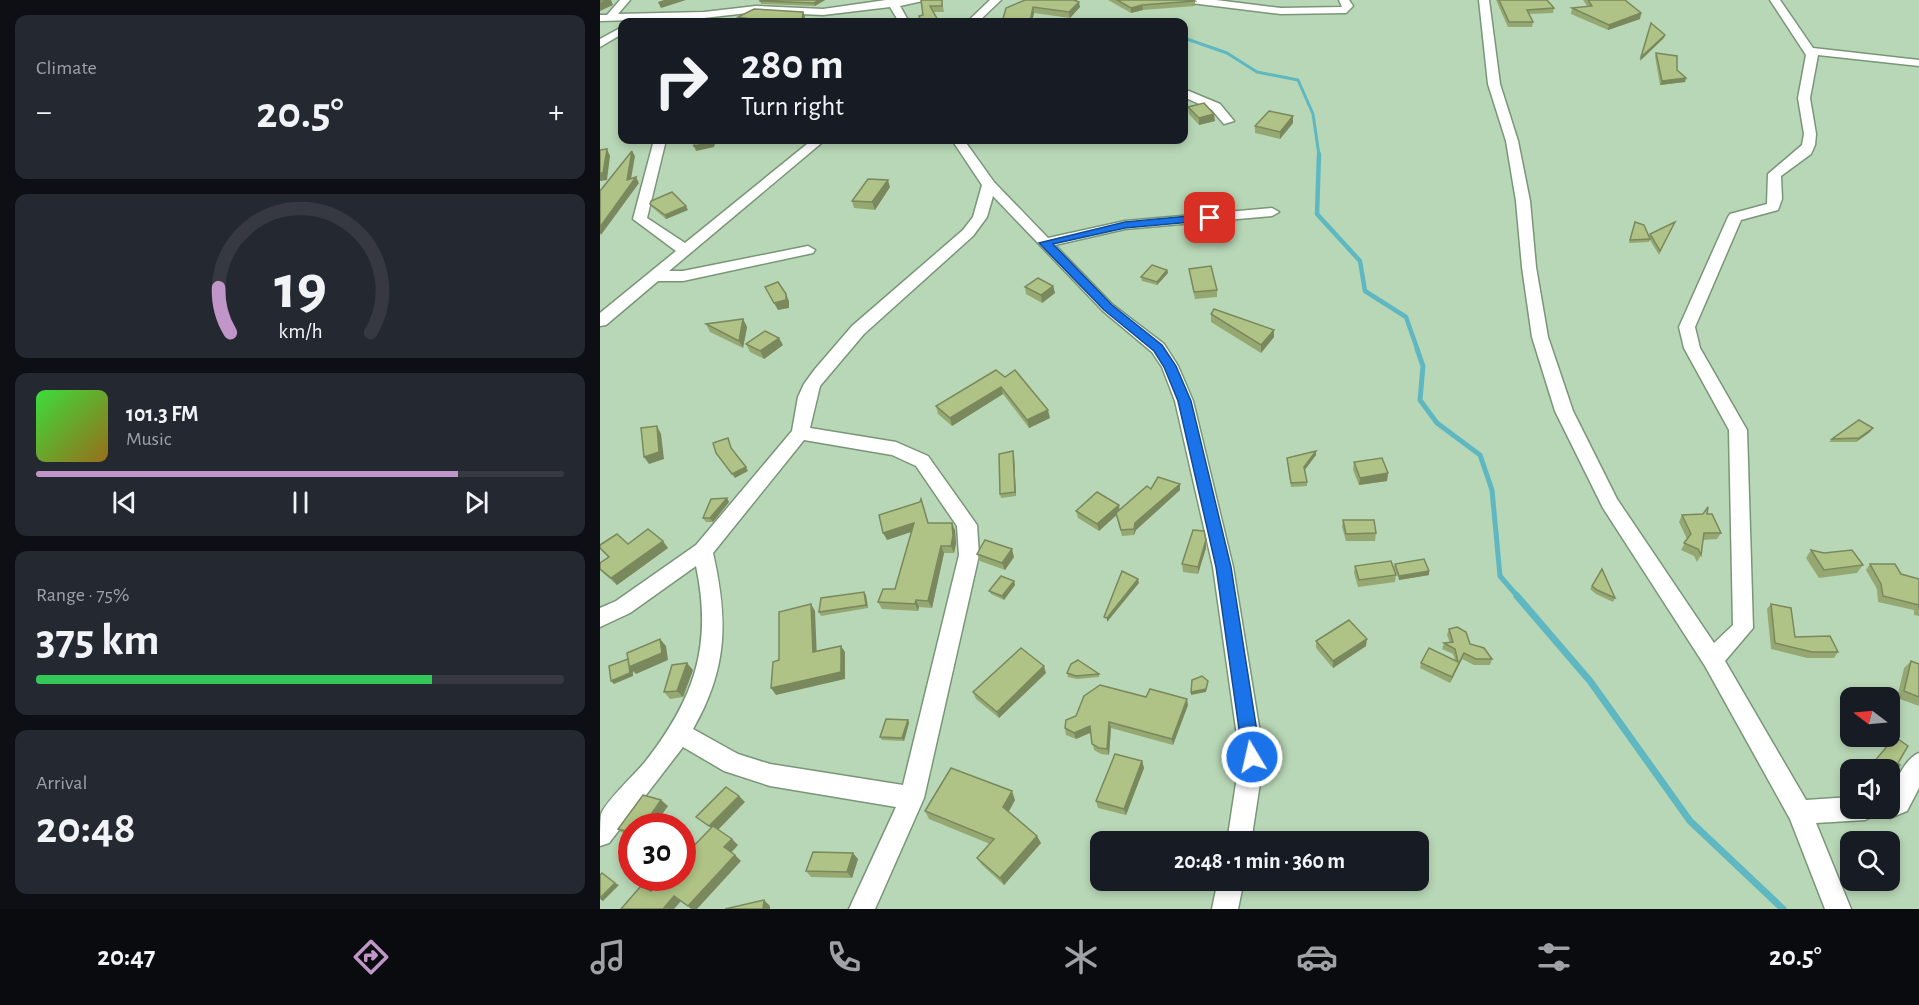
<!DOCTYPE html>
<meta charset="utf-8">
<style>
body{margin:0;font-family:"Alegreya Sans",sans-serif;background:#242831;color:#f1f3f6;height:100vh;display:flex;flex-direction:column;font-size:22px;white-space:nowrap}
*{box-sizing:border-box;margin:0}
p{font-size:20px;color:#9ea1a6}
.icon{flex:none;width:33px;height:33px;fill:none;stroke:currentColor;stroke-width:2;stroke-linecap:round;stroke-linejoin:round}
.map{position:relative;flex:1;overflow:hidden}
.details{display:flex;flex-direction:column;gap:15px;padding:15px;background:#0d0f14;width:600px}
.details>*{flex:none}
.hud{position:absolute;left:18px;top:18px;width:570px;height:126px;border-radius:12px;box-shadow:0 3px 9px #0003;background:#171b24;color:#f1f3f6;overflow:hidden}
.needle{width:39px;rotate:286deg}
.fabs{position:absolute;left:1240px;top:687px;display:grid;gap:12px}
.fabs a{display:grid;place-items:center;width:60px;height:60px;border-radius:12px;background:#171b24;box-shadow:0 3px 9px #0003;font-size:30px}
.speed{position:absolute;left:18px;top:813px;display:flex;gap:12px;font-size:30px;font-weight:700;text-align:center}
.speed>*{display:grid;place-content:center;width:78px;height:78px;border-radius:50%;background:#171b24;box-shadow:0 3px 9px #0003;line-height:1}
.speed .limit{border:9px solid #d22;background:#fff;color:#111}
.pin{position:absolute;display:grid;place-items:center;width:51px;height:51px;color:#fff;margin:-26px;border-radius:12px;box-shadow:0 3px 9px #0006}
.me{position:absolute;width:66px;margin:-33px;rotate:351deg;stroke-linejoin:round;filter:drop-shadow(0 0 4px #0008)}
.turn{display:flex;align-items:center;gap:21px;height:126px;padding:0 24px;font-size:27px}
.turn .icon{width:78px;height:78px;stroke-width:2.5}
.turn b{display:block;font-size:42px;line-height:51px}
.big{font-size:45px;font-weight:600;line-height:1.1}
.details .card{flex:1;display:flex;flex-direction:column;justify-content:center;gap:9px;min-width:0;padding:0 21px;border-radius:12px;background:#242831}
.details .dial{align-items:center;gap:0}
.dial svg{height:156px;overflow:visible;fill:none;stroke:#363941;stroke-width:7;stroke-linecap:round;text-anchor:middle}
.dial text{fill:#f1f3f6;stroke:none}
.song{display:flex;align-items:center;gap:18px}
.cover{width:72px;height:72px;border-radius:9px;background:linear-gradient(135deg,hsl(120 70% 55%),hsl(40 70% 35%))}
.played{height:6px;border-radius:3px;background:linear-gradient(90deg,#c095c7 80%,#363941 80%)}
.keys{display:flex;justify-content:space-around;direction:ltr}
.heat{display:flex;justify-content:space-between;align-items:center;font-size:33px;direction:ltr}
.charge{height:9px;border-radius:4px;background:linear-gradient(90deg,#34c759 75%,#363941 0)}
.trip{position:absolute;left:490px;top:831px;width:339px;height:60px;border-radius:12px;background:#171b24;box-shadow:0 3px 9px #0003;font-weight:600;line-height:60px;text-align:center}
.tab-bar{display:flex;height:96px;justify-content:space-around;align-items:center;background:#090b0e;color:#9ea1a6}
.tab-bar .icon{width:42px;height:42px}
.tab-bar .selected{color:#c095c7}
.tab-bar b{font-size:27px;color:#f1f3f6}
main{display:flex;flex:1;min-height:0}
.map>svg:first-child{display:block}
</style>
<main>
<section class="details">
<div class="card"><p>Climate</p>
<div class="heat"><a>−</a><b class="big">20.5°</b><a>+</a></div>
</div>
<div class="card dial"><svg viewBox="0 0 100 80">
<path d="M14 69A42 42 0 1 1 86 69"/>
<path d="M14 69A42 42 0 0 1 8 46" stroke="#c095c7"/>
<text x="50" y="56" font-size="32" font-weight="700">19</text>
<text x="50" y="72" font-size="11">km/h</text>
</svg></div>
<div class="card">
<div class="song"><i class="cover"></i><div><b>101.3 FM</b><p>Music</p></div></div>
<div class="played"></div>
<div class="keys"><svg class="icon" aria-label="previous" viewBox="0 0 24 24"><path d="M18 5L8 12l10 7zM5 5v14"/></svg><svg class="icon" aria-label="pause" viewBox="0 0 24 24"><path d="M8 5v14M16 5v14"/></svg><svg class="icon" aria-label="next" viewBox="0 0 24 24"><path d="M6 5l10 7-10 7zM19 5v14"/></svg></div>
</div>
<div class="card"><p>Range · 75%</p><b class="big">375 km</b><div class="charge"></div></div>
<div class="card"><p>Arrival</p><b class="big">20:48</b></div>
</section>
<div class="map">
<svg width="1319" height="909" viewBox="0 0 1319 909">
<rect width="100%" height="100%" fill="#b8d7b6"/>
<g fill="none" stroke-linecap="round" stroke-linejoin="round">
<polyline stroke="#5fb8c1" stroke-width="3" points="584,38 627,53 657,72 698,80 713,114 719,155"/>
<polyline stroke="#5fb8c1" stroke-width="4.5" points="719,154 717,214 760,261 765,291 806,317 818,351"/>
<polyline stroke="#5fb8c1" stroke-width="5" points="817,349 823,366 820,400 837,423 880,455 892,490 900,576 919,598"/>
<polyline stroke="#5fb8c1" stroke-width="7" points="917,596 990,681 1090,821 1183,909"/>
<defs>
<g id="minor">
<polygon points="20,0 30,0 18,14 104,12 156,6 223,9 286,0 327,0 300,6 309,22 299,22 290,7 223,15 156,12 104,18 0,21 0,15 7,15"/>
<polygon points="390,0 401,0 378,22 367,22"/>
<polygon points="586,0 616,0 681,8 742,7 739,0 749,0 753,6 746,13 681,14 591,3"/>
<polygon points="879,0 889,0 900,84 918,141 930,201 936,267 948,337 973,411 1017,499 1114,643 1133,625 1129,430 1084,348 1079,327 1128,217 1130,214 1167,204 1168,174 1202,145 1204,134 1198,98 1206,55 1170,0 1180,0 1213,48 1319,60 1319,66 1218,55 1210,98 1216,134 1215,145 1211,154 1181,176 1182,199 1178,210 1141,220 1095,327 1100,348 1147,430 1153,628 1125,661 1206,800 1251,797 1251,808 1277,808 1274,816 1265,820 1216,823 1251,909 1225,909 1190,819 1105,666 1003,508 955,411 932,337 922,267 916,201 906,141 888,84"/>
<polygon points="22,27 22,34 0,47 0,39"/>
<polygon points="584,89 620,104 634,121 624,124 612,110 584,97"/>
<polygon points="54,140 66,140 47,218 85,243 212,140 225,140 69,271 83,271 208,246 215,250 213,253 83,281 58,281 6,325 0,326 0,313 76,251 33,219"/>
<path d="M352 140H364L394 182 448 238 525 221 672 208 679 212 672 216 525 229 455 245 513 305 564 344 578 366 593 401 633 567 664 757 651 842H627L640 757 613 567 575 401 562 367 552 352 503 311 393 196 387 217 373 236 264 334 220 386 210 428 296 442 328 456 377 525 379 555 324 798 275 909H249L296 807 170 786 124 771 83 747 9 843 0 846C0 838 0 822 1 814 7 800 34 775 45 762 94 699 113 646 96 566L30 613 0 627V608L16 601 96 545 192 431 198 397 204 384 215 369 252 326 363 230 373 217 382 185ZM204 440 292 455 316 466 357 526 359 555 303 785 170 764 138 754 93 729C128 668 128 620 113 553Z"/>
<path d="M1319 753V788L1307 811 1290 818 1281 814 1279 808H1290C1290 792 1302 760 1319 753Z"/>
<polygon points="618,880 644,880 638,909 612,909"/>
</g>
</defs>
<use href="#minor" stroke="#799677" stroke-width="3"/>
<use href="#minor" fill="#fff" fill-rule="evenodd"/>
</g>
<g fill="#96a872">
<polygon points="160,0 225,0 215,6 161,4"/>
<polygon points="321,0 342,0 344,12 333,12 323,15"/>
<polygon points="425,0 480,7 470,18 434,13 432,22 402,22"/>
<polygon points="508,0 593,0 595,1 595,6 543,10 531,13"/>
<polygon points="896,0 947,0 954,8 953,13 929,14 933,22 932,27 908,27"/>
<polygon points="983,0 1025,0 1041,13 1040,19 1008,30 971,14 972,8 988,7"/>
<polygon points="203,12 205,16 204,22 140,22 138,17"/>
<polygon points="1056,53 1086,78 1085,82 1060,85 1055,56"/>
<polygon points="588,107 615,121 599,125 589,114"/>
<polygon points="693,116 693,123 680,139 655,133 655,126"/>
<polygon points="290,187 275,210 254,208 252,201"/>
<polygon points="50,204 88,210 66,219 52,207"/>
<polygon points="1035,222 1049,236 1050,234 1075,222 1059,255 1050,240 1049,242 1029,243"/>
<polygon points="589,269 617,290 617,297 595,299 590,276"/>
<polygon points="567,270 568,273 557,285 542,281 541,277"/>
<polygon points="453,286 455,293 442,303 426,294 425,287"/>
<polygon points="611,314 674,330 674,337 661,353 611,322"/>
<polygon points="143,319 147,327 143,348 110,332 106,324"/>
<polygon points="146,344 183,345 164,359 150,352"/>
<polygon points="405,377 450,418 429,428 403,394 352,426 338,414 336,406"/>
<polygon points="1270,432 1256,442 1229,442 1232,439"/>
<polygon points="716,451 716,455 704,470 707,482 707,486 691,487 687,458"/>
<polygon points="414,455 416,496 401,498 400,494"/>
<polygon points="754,462 788,473 787,481 759,485 753,470"/>
<polygon points="580,484 580,490 536,530 534,535 522,536 516,515 499,531 478,518 476,511 520,510 551,489"/>
<polygon points="127,498 129,502 113,522 106,522 103,518"/>
<polygon points="324,507 328,523 355,530 356,544 354,553 344,553 332,608 319,607 318,611 282,609 278,602 295,589 311,532 287,540"/>
<polygon points="1107,514 1121,533 1117,539 1103,540 1101,555 1097,562 1094,556 1081,550 1087,539 1079,522 1082,515"/>
<polygon points="743,520 776,533 775,541 746,541 742,527"/>
<polygon points="28,544 68,548 17,585 0,570 0,563 8,557 0,549"/>
<polygon points="606,548 598,574 583,572 582,564"/>
<polygon points="1211,550 1263,565 1257,573 1219,578 1206,558"/>
<polygon points="377,554 414,557 405,570 380,561"/>
<polygon points="795,564 829,575 799,580 794,567"/>
<polygon points="1270,564 1319,579 1319,616 1314,615 1314,610 1278,602 1277,589 1266,570"/>
<polygon points="755,566 796,575 795,582 758,587 754,573"/>
<polygon points="414,581 415,585 404,600 391,594 389,591"/>
<polygon points="992,586 1015,598 1013,602 996,594 990,589"/>
<polygon points="266,595 268,608 221,616 219,612"/>
<polygon points="1171,604 1195,637 1238,652 1234,658 1207,658 1171,649 1167,609"/>
<polygon points="849,629 892,659 890,665 874,665 862,659 850,683 820,668 821,663 855,660 853,654 842,649 844,643 850,643 847,635"/>
<polygon points="716,641 766,646 733,668 716,648"/>
<polygon points="1311,661 1319,664 1319,706 1297,698 1304,668"/>
<polygon points="93,670 83,697 70,699 64,692"/>
<polygon points="446,673 399,718 376,699 373,692"/>
<polygon points="467,673 499,674 499,677 477,679 468,677"/>
<polygon points="546,697 588,705 573,745 511,728 509,755 501,754 494,750 491,733 476,739 466,735 465,728"/>
<polygon points="308,720 309,723 304,741 282,740 280,737"/>
<polygon points="542,761 544,768 526,815 498,808 496,801"/>
<polygon points="415,800 408,812 441,843 404,885 382,865 377,858 390,844 329,819 325,811"/>
<polygon points="68,806 32,826 32,837 25,835 18,829"/>
<polygon points="258,859 252,878 211,877 206,871"/>
</g>
<g fill="#7a885d">
<polygon points="7,0 11,0 13,5 0,11 0,3"/>
<polygon points="64,0 86,0 61,8 58,2"/>
<polygon points="219,0 225,0 215,6 214,3"/>
<polygon points="479,2 480,7 470,18 469,12"/>
<polygon points="542,5 543,10 531,13 531,8"/>
<polygon points="433,7 434,13 432,22 430,22"/>
<polygon points="203,12 205,16 204,22 202,22"/>
<polygon points="1041,13 1040,19 1008,30 1009,25"/>
<polygon points="1065,35 1064,38 1040,61 1041,57"/>
<polygon points="1086,78 1085,82 1060,85 1062,81"/>
<polygon points="614,114 615,121 599,125 599,118"/>
<polygon points="693,116 693,123 680,139 680,132"/>
<polygon points="113,140 116,140 114,147 96,151 94,146"/>
<polygon points="7,149 10,156 7,180 0,181 0,173"/>
<polygon points="32,151 35,156 30,185 27,180"/>
<polygon points="36,177 39,183 1,235 0,233 0,227"/>
<polygon points="288,180 290,187 275,210 272,202"/>
<polygon points="86,206 88,210 66,219 65,215"/>
<polygon points="567,270 568,273 557,285 557,282"/>
<polygon points="453,286 455,293 442,303 441,295"/>
<polygon points="186,294 189,301 189,308 178,310 174,303"/>
<polygon points="143,319 147,327 143,348 139,341"/>
<polygon points="674,330 674,337 661,353 661,345"/>
<polygon points="179,338 183,345 164,359 160,351"/>
<polygon points="401,387 403,394 352,426 350,418"/>
<polygon points="448,410 450,418 429,428 427,420"/>
<polygon points="57,426 61,434 64,459 49,464 44,457"/>
<polygon points="1273,428 1270,432 1256,442 1259,438"/>
<polygon points="413,451 414,455 416,496 415,492"/>
<polygon points="716,451 716,455 704,471 704,467"/>
<polygon points="146,467 148,471 135,478 132,474"/>
<polygon points="788,473 787,481 759,485 760,478"/>
<polygon points="580,484 580,490 536,530 534,535 534,529 535,523"/>
<polygon points="127,498 129,502 113,522 110,518"/>
<polygon points="519,505 520,512 499,531 497,524"/>
<polygon points="314,523 317,530 287,540 283,533"/>
<polygon points="352,523 355,530 356,544 354,553 351,546"/>
<polygon points="606,540 606,548 598,574 598,567"/>
<polygon points="63,541 68,548 17,585 11,578"/>
<polygon points="341,546 344,553 332,608 328,601"/>
<polygon points="412,549 414,557 405,570 402,563"/>
<polygon points="829,571 829,575 799,580 799,576"/>
<polygon points="538,579 539,583 507,622 507,618"/>
<polygon points="414,581 415,585 404,600 402,596"/>
<polygon points="264,592 266,595 268,608 266,605"/>
<polygon points="316,600 319,607 318,611 315,604"/>
<polygon points="211,604 215,611 217,659 213,652"/>
<polygon points="60,639 66,646 68,660 36,674 33,671 33,676 14,684 11,681 28,659"/>
<polygon points="767,639 766,646 733,668 733,661"/>
<polygon points="241,646 245,652 245,679 176,695 171,688"/>
<polygon points="864,653 862,659 850,683 852,677"/>
<polygon points="87,663 93,670 83,697 77,691"/>
<polygon points="444,666 446,673 399,718 397,712"/>
<polygon points="608,681 606,692 591,695 591,692"/>
<polygon points="587,699 588,705 573,745 572,739"/>
<polygon points="308,720 309,723 304,741 302,738"/>
<polygon points="509,722 511,728 509,755 507,749"/>
<polygon points="490,726 491,732 476,739 474,733"/>
<polygon points="542,761 544,768 526,815 524,809"/>
<polygon points="412,791 415,800 407,815 403,807"/>
<polygon points="139,796 145,802 116,832 109,826"/>
<polygon points="61,800 68,806 54,826 43,826"/>
<polygon points="437,836 441,843 404,885 400,878"/>
<polygon points="132,839 138,845 131,853 124,847"/>
<polygon points="253,853 258,859 252,878 247,872"/>
<polygon points="135,855 141,861 97,909 91,909 88,906"/>
<polygon points="15,883 19,885 3,901 0,899"/>
<polygon points="74,896 81,901 74,909 63,909"/>
<polygon points="164,900 170,906 170,909 163,909"/>
</g>
<g fill="#aec385" stroke="#7a885d" stroke-width="1.5">
<polygon points="0,0 7,0 0,3"/>
<polygon points="160,0 219,0 214,3 160,1"/>
<polygon points="321,0 342,0 342,6 330,6 339,22 321,22 319,16 323,15"/>
<polygon points="425,0 474,0 479,2 469,12 433,7 430,22 402,22 406,8"/>
<polygon points="517,0 593,0 595,1 542,5 531,8"/>
<polygon points="899,0 947,0 954,8 927,10 933,22 909,22"/>
<polygon points="988,0 1025,0 1041,13 1009,25 972,8 992,6"/>
<polygon points="154,9 203,12 202,22 169,22 170,22 138,17"/>
<polygon points="1051,23 1065,35 1041,57"/>
<polygon points="1056,53 1077,56 1077,70 1086,78 1062,81"/>
<polygon points="604,103 614,114 599,118 588,107"/>
<polygon points="669,111 693,116 680,132 655,126"/>
<polygon points="95,140 113,140 112,142 94,146"/>
<polygon points="7,149 3,173 0,173 0,150"/>
<polygon points="32,151 27,180 36,177 0,227 0,191"/>
<polygon points="268,179 288,180 272,202 252,201"/>
<polygon points="72,192 86,206 65,215 50,204 51,201"/>
<polygon points="1035,222 1044,225 1050,239 1030,240"/>
<polygon points="1075,222 1060,251 1050,234"/>
<polygon points="552,265 567,270 557,282 541,277"/>
<polygon points="611,266 617,290 594,292 589,269"/>
<polygon points="438,278 453,286 441,295 425,287"/>
<polygon points="178,282 186,294 186,300 174,303 165,287"/>
<polygon points="614,309 674,330 661,345 611,314"/>
<polygon points="143,319 139,341 106,324"/>
<polygon points="165,331 179,338 160,351 146,344"/>
<polygon points="396,370 405,377 415,370 448,410 427,420 401,387 350,418 336,406"/>
<polygon points="1259,420 1273,428 1259,438 1232,439"/>
<polygon points="57,426 59,452 44,457 41,428"/>
<polygon points="128,438 131,448 146,467 132,474 116,453 113,443"/>
<polygon points="413,451 415,492 400,494 399,454"/>
<polygon points="716,451 704,467 707,482 691,483 687,458"/>
<polygon points="782,458 788,473 760,478 754,462"/>
<polygon points="558,477 580,484 535,523 534,529 521,530 516,513 547,486 551,489"/>
<polygon points="497,492 519,505 497,524 476,511"/>
<polygon points="127,498 110,518 103,518 111,499"/>
<polygon points="321,499 328,523 352,523 353,536 351,546 341,546 328,601 316,600 315,604 278,602 283,589 295,589 314,523 283,533 279,515 320,502"/>
<polygon points="1108,507 1107,514 1112,514 1121,533 1104,533 1101,555 1098,549 1084,543 1091,534 1082,515 1103,514"/>
<polygon points="743,520 774,520 776,533 746,534"/>
<polygon points="48,529 63,541 11,578 0,569 0,563 9,557 0,548 0,545 17,534 28,544"/>
<polygon points="593,530 604,531 606,540 598,567 582,564"/>
<polygon points="385,540 412,549 402,563 377,554"/>
<polygon points="1211,550 1224,553 1252,550 1263,565 1224,570"/>
<polygon points="824,559 829,571 799,576 795,564"/>
<polygon points="791,561 796,575 759,580 755,566"/>
<polygon points="1270,564 1295,564 1301,574 1319,579 1319,609 1319,605 1283,596 1281,584"/>
<polygon points="1002,569 1015,598 997,590 992,586"/>
<polygon points="522,571 538,579 507,618 504,617"/>
<polygon points="401,576 414,581 402,596 389,591"/>
<polygon points="264,592 266,605 219,612 221,598"/>
<polygon points="211,604 213,652 241,646 241,672 171,688 173,662 179,660 179,612"/>
<polygon points="1171,604 1191,608 1195,637 1230,636 1238,652 1212,652 1175,643"/>
<polygon points="749,620 767,639 733,661 716,641"/>
<polygon points="857,627 866,632 870,644 884,648 892,659 876,659 864,653 852,677 821,663 829,648 858,662 855,649 844,643 853,642 849,629"/>
<polygon points="60,639 62,653 29,667 27,653"/>
<polygon points="421,648 444,666 397,712 373,692"/>
<polygon points="28,659 30,673 11,681 9,666"/>
<polygon points="478,660 499,674 476,676 467,673 471,664"/>
<polygon points="1311,661 1319,664 1319,697 1304,691"/>
<polygon points="87,663 77,691 64,692 72,665"/>
<polygon points="602,676 608,681 606,689 591,692 592,680"/>
<polygon points="500,685 546,697 550,689 587,699 572,739 509,722 507,749 499,748 492,744 490,726 474,733 465,728 466,720 476,716 484,696"/>
<polygon points="286,719 308,720 302,738 280,737"/>
<polygon points="1295,737 1308,746 1298,763 1300,765 1290,777 1290,770 1267,770"/>
<polygon points="515,754 542,761 524,809 496,801"/>
<polygon points="351,768 412,791 403,807 437,836 400,878 377,858 394,839 325,811"/>
<polygon points="126,787 139,796 109,826 96,817"/>
<polygon points="43,795 61,800 43,826 32,826 32,833 18,829"/>
<polygon points="113,826 132,839 124,847 135,855 88,906 74,896 63,909 21,909 41,886 51,891 64,878 82,878 82,858"/>
<polygon points="213,852 253,853 247,872 206,871"/>
<polygon points="2,873 15,883 0,898 0,875"/>
<polygon points="164,900 163,909 125,909"/>
</g>
<polygon fill="#1a73e8" stroke="#114b97" stroke-width="1.5" points="610,214 613,215 613,220 525,228 453,244 512,305 562,345 576,366 591,401 631,567 661,757 658,763 652,766 646,763 643,757 616,567 578,401 564,367 554,351 504,310 439,243 525,222"/>
</svg>
<div class="fabs">
<a><svg class="needle" viewBox="-14 -14 28 28"><path d="M0-13l5 13h-10z" fill="#e53935"/><path d="M0 13l5-13h-10z" fill="#9ea1a6"/></svg></a>
<a><svg class="icon" aria-label="sound" viewBox="0 0 24 24"><path d="M4 9h4l5-4v14l-5-4H4zM17 9q2 3 0 6"/></svg></a>
<a><svg class="icon" aria-label="search" viewBox="0 0 24 24"><circle cx="10" cy="10" r="6"/><path d="M15 15l6 6"/></svg></a>
</div>
<div class="speed"><div class="limit">30</div></div>
<div class="pin" style="left:610px;top:218px;background:#d93025"><svg class="icon" aria-label="arrive" viewBox="0 0 24 24"><path d="M6 21V4h12l-3 4 3 4H6"/></svg></div>
<svg class="me" style="left:652px;top:757px" viewBox="-20 -20 40 40"><circle r="17" fill="#1a73e8" stroke="#fff" stroke-width="3"/><path d="M0-11L8 9 0 5-8 9z" fill="#fff"/></svg>
<div class="trip">20:48 · 1 min · 360 m</div>
<div class="hud">
<div class="turn"><svg class="icon" aria-label="right" viewBox="0 0 24 24"><path d="M7 20v-9h11M14 6l5 5-5 5"/></svg><div><b>280 m</b>Turn right</div></div>
</div>
</div>
</main>
<nav class="tab-bar">
<b>20:47</b>
<svg class="icon selected" aria-label="directions" viewBox="0 0 24 24"><path d="M12 3l9 9-9 9-9-9zM9 14v-3h6M13 9l2 2-2 2"/></svg>
<svg class="icon" aria-label="music" viewBox="0 0 24 24"><path d="M9 18V5l10-2v13"/><circle cx="6" cy="18" r="3"/><circle cx="16" cy="16" r="3"/></svg>
<svg class="icon" aria-label="phone" viewBox="0 0 24 24"><path d="M5 4h4l2 5-3 2q2 4 5 5l2-3 5 2v4C11 20 4 13 5 4z"/></svg>
<svg class="icon" aria-label="climate" viewBox="0 0 24 24"><path d="M12 3v18M4 7l16 10M4 17L20 7"/></svg>
<svg class="icon" aria-label="car" viewBox="0 0 24 24"><path d="M5 17H2v-5l4-1 3-4h7l3 4 3 1v5h-3M9 17h6M6 11h13"/><circle cx="7" cy="17" r="2"/><circle cx="17" cy="17" r="2"/></svg>
<svg class="icon" aria-label="filters" viewBox="0 0 24 24"><path d="M4 7h16M4 17h16"/><circle cx="9" cy="7" r="2"/><circle cx="15" cy="17" r="2"/></svg>
<b>20.5°</b>
</nav>
